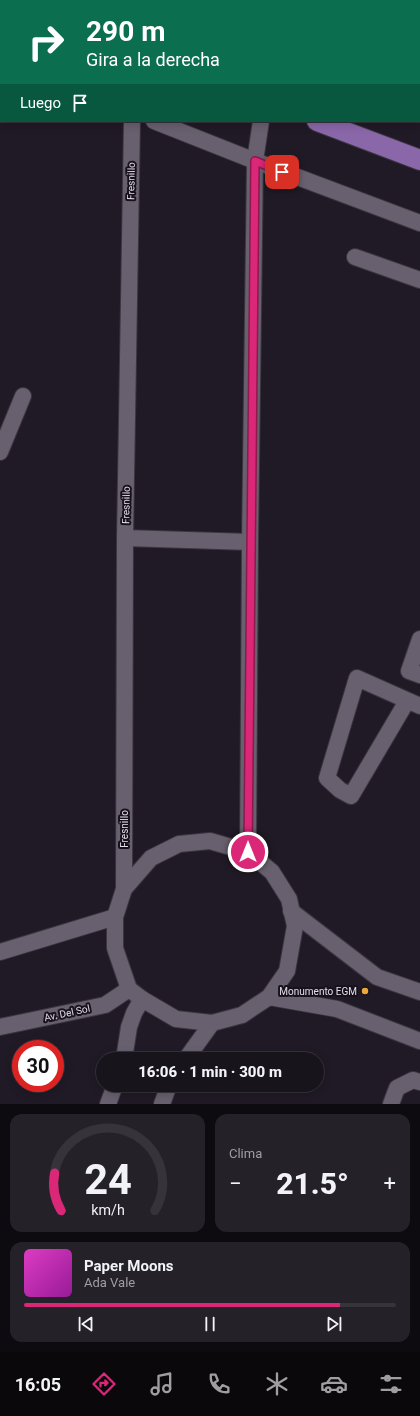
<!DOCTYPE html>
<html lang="es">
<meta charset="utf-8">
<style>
body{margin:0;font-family:Roboto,sans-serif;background:#252129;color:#f1f3f6;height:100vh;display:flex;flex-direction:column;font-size:15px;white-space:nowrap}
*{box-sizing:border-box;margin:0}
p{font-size:13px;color:#9f9ea3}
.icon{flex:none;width:22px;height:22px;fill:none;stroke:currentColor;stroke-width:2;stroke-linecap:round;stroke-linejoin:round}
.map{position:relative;height:1104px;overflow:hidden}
.drawer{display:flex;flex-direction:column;gap:10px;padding:10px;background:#0d0b0f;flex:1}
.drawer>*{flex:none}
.top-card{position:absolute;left:0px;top:0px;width:420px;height:122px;box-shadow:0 2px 10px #0003,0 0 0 1px #36333b;background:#0b6e4f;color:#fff;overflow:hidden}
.speed{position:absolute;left:12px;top:1040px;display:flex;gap:8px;font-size:20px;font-weight:700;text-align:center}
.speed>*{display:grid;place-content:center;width:52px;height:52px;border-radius:50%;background:#18141c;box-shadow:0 2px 10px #0003,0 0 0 1px #36333b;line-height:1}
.speed .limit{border:6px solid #d22;background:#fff;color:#111}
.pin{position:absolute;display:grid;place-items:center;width:34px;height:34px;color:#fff;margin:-17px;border-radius:8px;box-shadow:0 2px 6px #0006}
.me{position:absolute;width:44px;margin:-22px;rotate:0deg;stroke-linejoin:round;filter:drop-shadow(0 0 3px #0008)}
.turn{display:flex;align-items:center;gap:14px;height:84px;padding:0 20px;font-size:18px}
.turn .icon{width:52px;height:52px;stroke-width:2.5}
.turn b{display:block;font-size:28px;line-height:34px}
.then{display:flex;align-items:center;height:38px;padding:0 20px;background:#0003;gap:8px;font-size:15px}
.big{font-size:30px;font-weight:800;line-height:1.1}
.drawer .tile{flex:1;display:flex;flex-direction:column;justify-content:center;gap:6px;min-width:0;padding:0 14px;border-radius:12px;background:#252129}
.drawer .dial{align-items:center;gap:0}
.dial svg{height:104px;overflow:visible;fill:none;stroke:#36333b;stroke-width:7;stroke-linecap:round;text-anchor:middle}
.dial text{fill:#f1f3f6;stroke:none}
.song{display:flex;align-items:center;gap:12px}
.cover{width:48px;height:48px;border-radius:6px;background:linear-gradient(135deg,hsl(310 70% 55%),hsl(300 70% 35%))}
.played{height:4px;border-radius:2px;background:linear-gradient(90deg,#db2777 85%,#36333b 85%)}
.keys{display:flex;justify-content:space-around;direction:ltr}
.heat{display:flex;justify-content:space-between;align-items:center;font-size:22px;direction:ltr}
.drawer .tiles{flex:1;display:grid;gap:10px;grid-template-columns:1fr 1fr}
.tile:last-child{grid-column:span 2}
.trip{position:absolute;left:96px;top:1052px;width:228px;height:40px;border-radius:20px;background:#18141c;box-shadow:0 2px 10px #0003,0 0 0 1px #36333b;font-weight:800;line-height:40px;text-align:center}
.dock{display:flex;height:64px;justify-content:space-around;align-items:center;background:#0a080b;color:#9f9ea3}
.dock .icon{width:28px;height:28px}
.dock .selected{color:#db2777}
.dock b{font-size:18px;color:#f1f3f6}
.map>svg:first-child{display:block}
</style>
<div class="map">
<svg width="420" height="1104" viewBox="0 0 420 1104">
<rect width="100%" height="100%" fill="#201a26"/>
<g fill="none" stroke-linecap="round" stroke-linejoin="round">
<defs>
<g id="minor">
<polyline points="166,1 167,0"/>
<polyline points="284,1 284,0"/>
<polyline points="0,56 1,57"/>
<polyline points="154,121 255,161 420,223"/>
<polyline points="355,257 420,280"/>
<polyline points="0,452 23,396"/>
<polyline points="125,538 250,542"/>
<polyline points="420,639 409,671 420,675"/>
<polyline points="407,701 351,796 340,790 327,778 357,678 420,706"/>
<polygon points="210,841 248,852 272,872 289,899 295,926 287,971 269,997 242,1015 212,1023 176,1019 142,999 129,989 115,948 115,917 124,889 151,858 179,844"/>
<polyline points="248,852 250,542 255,161 261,121"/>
<polyline points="124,889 125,538 132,121"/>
<polyline points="291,911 377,977 420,992"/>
<polyline points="0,952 115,917"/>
<polyline points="269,997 337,1009 420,1041"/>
<polyline points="0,1027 105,1005 129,989"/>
<polyline points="124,1059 129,1027 134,1013 142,999"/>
<polyline points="186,1059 212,1023"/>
<polyline points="108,1104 115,1085"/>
<polyline points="162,1104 169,1085"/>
<polyline points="391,1104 397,1088 413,1080 420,1082"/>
</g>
<g id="major">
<polyline points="225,0 228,1"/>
<polyline points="0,4 1,4"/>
<polyline points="419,70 420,70"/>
<polyline points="317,121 420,160"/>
</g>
</defs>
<use href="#minor" stroke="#3a353e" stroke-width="18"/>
<use href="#major" stroke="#3a353e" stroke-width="22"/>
<g stroke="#615b66" stroke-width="2.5" stroke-dasharray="2 2" stroke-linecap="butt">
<polyline points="120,0 123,1"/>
<polyline points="419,110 420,110"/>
</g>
<use href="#minor" stroke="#68606f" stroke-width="16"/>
<use href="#major" stroke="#8a67a9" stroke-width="20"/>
</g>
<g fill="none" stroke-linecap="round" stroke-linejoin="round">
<defs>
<polyline id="route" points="248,852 255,161 282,172"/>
</defs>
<use href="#route" stroke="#8e194d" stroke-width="10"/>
<use href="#route" stroke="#db2777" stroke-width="7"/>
</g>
<circle fill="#eca93a" stroke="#17111d" stroke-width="1.5" cx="365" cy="991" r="4"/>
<g text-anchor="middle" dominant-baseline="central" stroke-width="4" stroke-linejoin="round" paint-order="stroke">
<g font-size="10" fill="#e2dee6" stroke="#17111d">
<text transform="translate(131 181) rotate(-89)">Fresnillo</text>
<text transform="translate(126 505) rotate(-89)">Fresnillo</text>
<text transform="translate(124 829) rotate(-90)">Fresnillo</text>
<text transform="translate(67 1013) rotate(-12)">Av. Del Sol</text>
</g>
<g font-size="10" fill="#e2dee6" stroke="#17111d" text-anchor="end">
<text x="357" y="991">Monumento EGM</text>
</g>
</g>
</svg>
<div class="speed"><div class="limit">30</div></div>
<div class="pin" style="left:282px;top:172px;background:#d93025"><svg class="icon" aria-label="arrive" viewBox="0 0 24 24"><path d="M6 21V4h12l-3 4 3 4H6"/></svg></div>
<svg class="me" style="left:248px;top:852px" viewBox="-20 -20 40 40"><circle r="17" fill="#db2777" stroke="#fff" stroke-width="3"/><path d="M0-11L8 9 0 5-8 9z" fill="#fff"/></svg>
<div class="trip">16:06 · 1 min · 300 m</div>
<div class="top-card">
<div class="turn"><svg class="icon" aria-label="right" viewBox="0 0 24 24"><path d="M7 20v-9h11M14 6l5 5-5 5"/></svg><div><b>290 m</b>Gira a la derecha</div></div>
<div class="then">Luego<svg class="icon" aria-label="arrive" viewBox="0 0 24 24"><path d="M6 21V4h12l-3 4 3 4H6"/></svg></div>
</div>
</div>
<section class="drawer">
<div class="tiles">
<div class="tile dial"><svg viewBox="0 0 100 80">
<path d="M14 69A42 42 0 1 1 86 69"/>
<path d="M14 69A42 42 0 0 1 9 40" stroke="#db2777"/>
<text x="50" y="56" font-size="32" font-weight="700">24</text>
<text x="50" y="72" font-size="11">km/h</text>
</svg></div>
<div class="tile"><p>Clima</p>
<div class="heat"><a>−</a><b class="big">21.5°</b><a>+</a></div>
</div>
<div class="tile">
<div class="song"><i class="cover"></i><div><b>Paper Moons</b><p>Ada Vale</p></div></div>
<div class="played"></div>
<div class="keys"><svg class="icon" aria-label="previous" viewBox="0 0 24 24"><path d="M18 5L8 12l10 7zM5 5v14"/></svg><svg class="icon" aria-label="pause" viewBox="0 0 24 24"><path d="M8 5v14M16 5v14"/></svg><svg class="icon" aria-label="next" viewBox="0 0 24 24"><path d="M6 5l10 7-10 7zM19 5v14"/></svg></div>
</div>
</div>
</section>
<nav class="dock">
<b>16:05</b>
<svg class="icon selected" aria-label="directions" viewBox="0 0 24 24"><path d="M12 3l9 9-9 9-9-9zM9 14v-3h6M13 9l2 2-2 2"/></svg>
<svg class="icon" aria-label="music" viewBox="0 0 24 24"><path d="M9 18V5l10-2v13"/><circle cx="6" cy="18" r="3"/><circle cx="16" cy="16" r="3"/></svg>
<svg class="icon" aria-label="phone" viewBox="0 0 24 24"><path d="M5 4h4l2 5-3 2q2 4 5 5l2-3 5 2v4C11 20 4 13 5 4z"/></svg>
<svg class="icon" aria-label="climate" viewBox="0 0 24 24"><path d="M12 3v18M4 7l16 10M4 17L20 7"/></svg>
<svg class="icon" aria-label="car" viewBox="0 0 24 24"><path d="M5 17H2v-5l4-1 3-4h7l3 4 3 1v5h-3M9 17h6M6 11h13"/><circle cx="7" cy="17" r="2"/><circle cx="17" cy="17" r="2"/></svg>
<svg class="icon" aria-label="filters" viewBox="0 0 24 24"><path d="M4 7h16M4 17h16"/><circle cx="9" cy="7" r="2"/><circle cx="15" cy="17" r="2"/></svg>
</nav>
